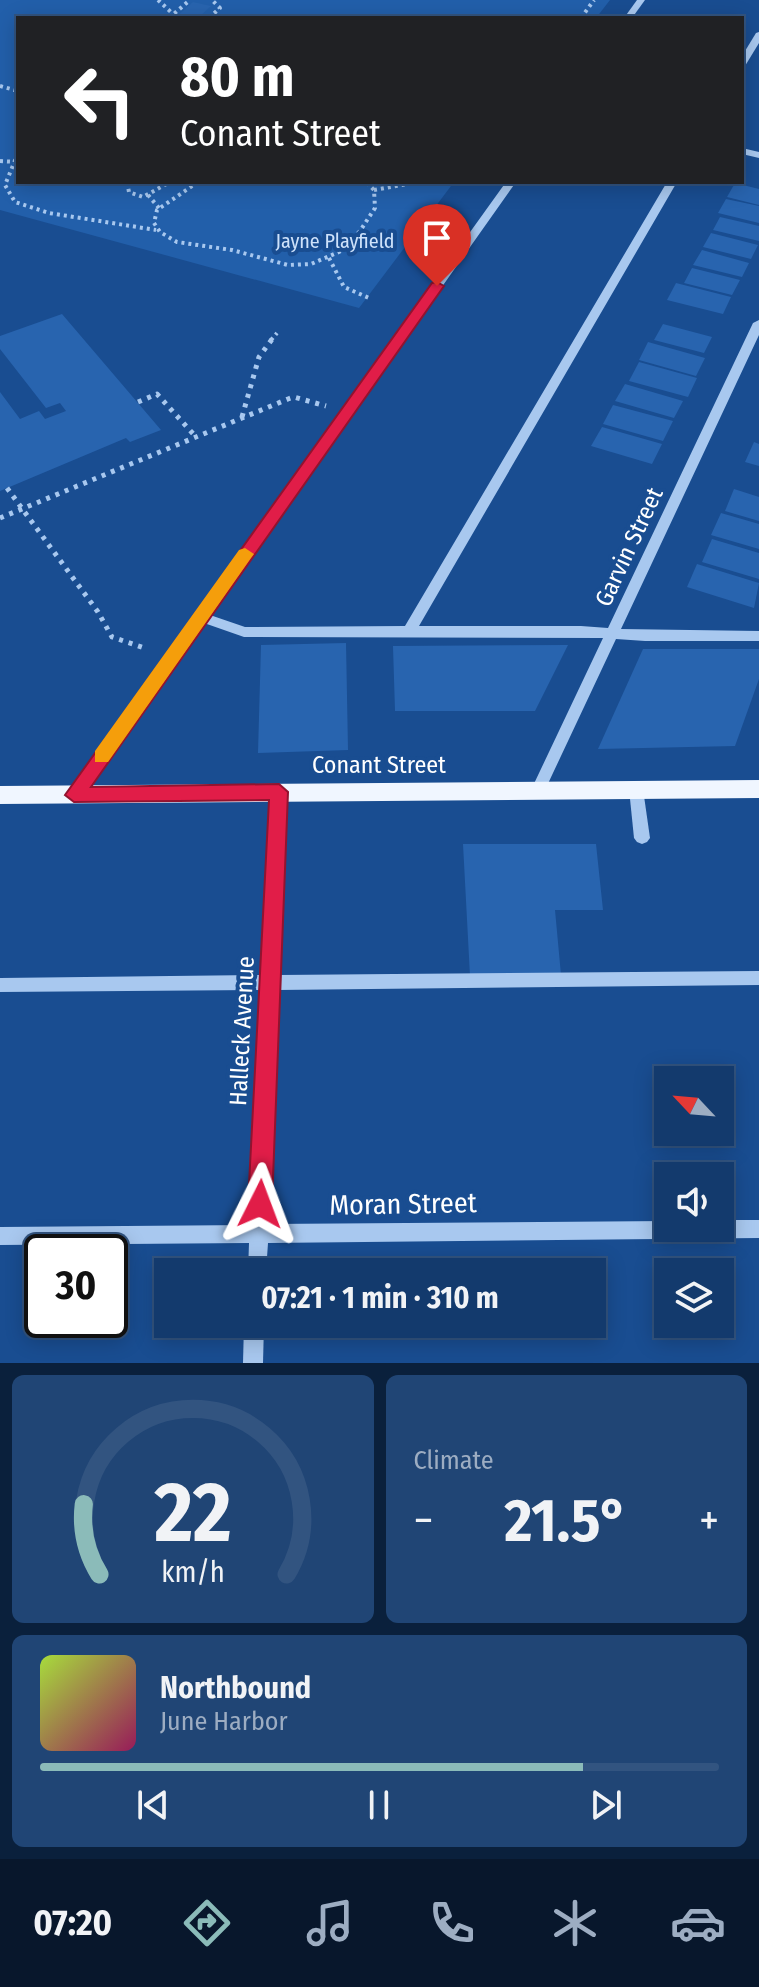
<!DOCTYPE html>
<meta charset="utf-8">
<style>
body{margin:0;font-family:"Fira Sans Condensed",sans-serif;background:#204575;color:#f1f3f6;height:100vh;display:flex;flex-direction:column;font-size:30px;white-space:nowrap}
*{box-sizing:border-box;margin:0}
p{font-size:26px;color:#9dadc2}
.icon{flex:none;width:44px;height:44px;fill:none;stroke:currentColor;stroke-width:2;stroke-linecap:round;stroke-linejoin:round}
.map{position:relative;height:1363px;overflow:hidden}
.panel{display:flex;flex-direction:column;gap:12px;padding:12px;background:#0a203c;flex:1}
.panel>*{flex:none}
.banner{position:absolute;left:16px;top:16px;width:728px;height:168px;border-radius:0px;box-shadow:0 4px 20px #0003,0 0 0 2px #325480;background:#202124;color:#fff;overflow:hidden}
.needle{width:52px;rotate:296deg}
.controls{position:absolute;left:654px;top:1066px;display:grid;gap:16px}
.controls a{display:grid;place-items:center;width:80px;height:80px;border-radius:0px;background:#133a6d;box-shadow:0 4px 20px #0003,0 0 0 2px #325480;font-size:40px}
.speed{position:absolute;left:24px;top:1234px;display:flex;gap:16px;font-size:40px;font-weight:700;text-align:center}
.speed>*{display:grid;place-content:center;width:104px;height:104px;border-radius:50%;background:#133a6d;box-shadow:0 4px 20px #0003,0 0 0 2px #325480;line-height:1}
.speed .limit{border:4px solid #111;border-radius:12px;background:#fff;color:#111}
.pin{position:absolute;display:grid;place-items:center;width:68px;height:68px;color:#fff;margin:-82px -34px;border-radius:50% 50% 50% 0;rotate:-45deg;box-shadow:0 0 8px #0007}
.pin .icon{rotate:45deg}
.me{position:absolute;width:88px;margin:-44px;rotate:3deg;stroke-linejoin:round;filter:drop-shadow(0 0 6px #0008)}
.turn{display:flex;align-items:center;gap:28px;height:168px;padding:0 32px;font-size:36px}
.turn .icon{width:104px;height:104px;stroke-width:2.5}
.turn b{display:block;font-size:56px;line-height:68px}
.big{font-size:60px;font-weight:700;line-height:1.1}
.panel .card{flex:1;display:flex;flex-direction:column;justify-content:center;gap:12px;min-width:0;padding:0 28px;border-radius:12px;background:#204575}
.panel .dial{align-items:center;gap:0}
.dial svg{height:208px;overflow:visible;fill:none;stroke:#325480;stroke-width:7;stroke-linecap:round;text-anchor:middle}
.dial text{fill:#f1f3f6;stroke:none}
.song{display:flex;align-items:center;gap:24px}
.cover{width:96px;height:96px;border-radius:12px;background:linear-gradient(135deg,hsl(80 70% 55%),hsl(330 70% 35%))}
.played{height:8px;border-radius:4px;background:linear-gradient(90deg,#8bbbb9 80%,#325480 80%)}
.keys{display:flex;justify-content:space-around;direction:ltr}
.heat{display:flex;justify-content:space-between;align-items:center;font-size:44px;direction:ltr}
.panel .tiles{flex:1;display:grid;gap:12px;grid-template-columns:1fr 1fr}
.card:last-child{grid-column:span 2}
.trip{position:absolute;left:154px;top:1258px;width:452px;height:80px;border-radius:0px;background:#133a6d;box-shadow:0 4px 20px #0003,0 0 0 2px #325480;font-weight:700;line-height:80px;text-align:center}
.tab-bar{display:flex;height:128px;justify-content:space-around;align-items:center;background:#08172c;color:#9dadc2}
.tab-bar .icon{width:56px;height:56px}
.tab-bar .active{color:#8bbbb9}
.tab-bar b{font-size:36px;color:#f1f3f6}
.map>svg:first-child{display:block}
</style>
<div class="map">
<svg width="759" height="1363" viewBox="0 0 759 1363">
<rect width="100%" height="100%" fill="#194d91"/>
<polygon fill="#225faa" points="0,0 610,0 596,18 18,18 18,182 454,182 359,308 0,210"/>
<g fill="#2864af">
<polygon points="193,2 211,6 198,18 175,18"/>
<polygon points="735,183 759,189 759,205 727,197"/>
<polygon points="726,199 759,206 759,223 718,213"/>
<polygon points="720,217 759,226 759,241 713,230"/>
<polygon points="711,233 758,245 751,259 703,247"/>
<polygon points="702,250 749,263 742,277 693,265"/>
<polygon points="692,268 740,280 732,295 684,283"/>
<polygon points="676,283 731,297 723,314 667,300"/>
<polygon points="62,314 161,430 130,442 126,438 0,491 0,392 20,419 39,411 45,419 66,411 60,403 46,408 0,349 0,336"/>
<polygon points="663,324 712,337 704,353 654,340"/>
<polygon points="648,342 705,358 696,376 639,360"/>
<polygon points="639,362 697,378 688,397 629,381"/>
<polygon points="625,384 683,401 674,418 615,401"/>
<polygon points="613,405 673,421 663,441 603,424"/>
<polygon points="602,427 662,444 652,464 591,446"/>
<polygon points="754,442 759,444 759,466 745,462"/>
<polygon points="734,489 759,497 759,521 725,511"/>
<polygon points="721,513 759,524 759,549 711,535"/>
<polygon points="712,539 759,553 759,579 702,562"/>
<polygon points="697,564 759,583 754,608 687,587"/>
<polygon points="346,643 348,750 258,753 261,645"/>
<polygon points="568,645 535,711 395,711 393,646"/>
<polygon points="643,649 759,649 759,679 735,746 598,749"/>
<polygon points="463,844 596,844 603,910 555,910 561,975 470,976"/>
</g>
<g fill="none" stroke-linecap="round" stroke-linejoin="round">
<g stroke="#a8c8ef" stroke-width="4" stroke-dasharray="3 4" stroke-linecap="butt">
<polyline points="158,0 173,14"/>
<polyline points="169,18 190,0"/>
<polyline points="209,18 220,8 212,0"/>
<polyline points="581,18 594,0"/>
<polyline points="0,86 18,91"/>
<polyline points="18,153 5,185 15,202 49,213 156,230"/>
<polyline points="0,161 18,162"/>
<polyline points="127,182 129,192 143,197 170,182"/>
<polyline points="198,182 157,210 154,223 160,232 177,242 232,250 288,265 311,264 339,252 360,231 375,208 374,190 366,182"/>
<polyline points="374,190 419,182"/>
<polyline points="148,195 159,208"/>
<polyline points="329,258 344,287 369,298"/>
<polyline points="271,340 277,333"/>
</g>
<g stroke="#a8c8ef" stroke-width="5" stroke-dasharray="4 6" stroke-linecap="butt">
<polyline points="138,402 157,394 196,437"/>
<polyline points="242,417 259,357 273,338"/>
<polyline points="7,488 98,612 112,637 147,649"/>
<polyline points="0,518 288,399 294,397 326,406"/>
</g>
<g fill="#a8c8ef" fill-rule="evenodd">
<polygon points="637,0 645,0 632,18 624,18"/>
<polygon points="759,32 759,43 745,66 742,67 742,56 756,33"/>
<polygon points="742,148 759,152 759,158 742,154"/>
<polygon points="506,182 516,182 210,615 245,627 405,626 667,182 677,182 419,626 581,626 608,628 753,323 759,320 759,335 621,629 759,631 759,641 645,641 616,639 545,790 543,794 538,796 533,794 531,790 603,638 244,637 204,623 79,799 74,801 69,799 67,795 69,791"/>
<polygon points="636,783 641,785 643,789 650,838 647,842 642,844 637,842 634,838 629,789 631,785"/>
<polygon points="279,786 284,788 286,792 279,975 759,971 759,985 278,990 268,1224 668,1221 668,1228 720,1228 720,1220 759,1220 759,1238 268,1243 266,1272 248,1272 249,1243 0,1245 0,1227 250,1225 262,990 0,992 0,978 262,975 272,792 274,788"/>
<polygon points="244,1324 264,1324 263,1363 243,1363"/>
</g>
<polygon fill="#f0f6ff" fill-rule="evenodd" points="759,780 759,798 0,804 0,786"/>
</g>
<polygon fill="#e11d48" stroke="#92132f" stroke-width="2" points="437,282 444,286 91,787 279,784 288,792 272,1204 268,1212 260,1215 251,1212 248,1204 269,800 74,802 65,795 432,283"/>
<polygon fill="#f59e0b" points="245,548 254,554 251,558 108,762 95,762 95,751 239,550"/>
<g text-anchor="middle" dominant-baseline="central" stroke-width="8" stroke-linejoin="round" paint-order="stroke">
<g font-size="20" fill="#cee2fb" stroke="#194d91">
<text x="335" y="241">Jayne Playfield</text>
</g>
<g font-size="24" fill="#fff" stroke="#194d91">
<text transform="translate(629 547) rotate(-65)">Garvin Street</text>
<text x="379" y="765">Conant Street</text>
<text transform="translate(242 1031) rotate(-87)">Halleck Avenue</text>
</g>
<g font-size="28" fill="#fff" stroke="#194d91">
<text transform="translate(403 1204) rotate(-1)">Moran Street</text>
</g>
</g>
</svg>
<div class="controls">
<a><svg class="needle" viewBox="-14 -14 28 28"><path d="M0-13l5 13h-10z" fill="#e53935"/><path d="M0 13l5-13h-10z" fill="#9dadc2"/></svg></a>
<a><svg class="icon" aria-label="sound" viewBox="0 0 24 24"><path d="M4 9h4l5-4v14l-5-4H4zM17 9q2 3 0 6"/></svg></a>
<a><svg class="icon" aria-label="layers" viewBox="0 0 24 24"><path d="M12 4l9 5-9 5-9-5zM3 14l9 5 9-5"/></svg></a>
</div>
<div class="speed"><div class="limit">30</div></div>
<div class="pin" style="left:437px;top:286px;background:#d93025"><svg class="icon" aria-label="arrive" viewBox="0 0 24 24"><path d="M6 21V4h12l-3 4 3 4H6"/></svg></div>
<svg class="me" style="left:260px;top:1204px" viewBox="-20 -20 40 40"><path d="M0-17L14 15 0 8-14 15z" fill="#e11d48" stroke="#fff" stroke-width="4"/></svg>
<div class="trip">07:21 · 1 min · 310 m</div>
<div class="banner">
<div class="turn"><svg class="icon" aria-label="left" viewBox="0 0 24 24"><path d="M17 20v-9H6M10 6l-5 5 5 5"/></svg><div><b>80 m</b>Conant Street</div></div>
</div>
</div>
<section class="panel">
<div class="tiles">
<div class="card dial"><svg viewBox="0 0 100 80">
<path d="M14 69A42 42 0 1 1 86 69"/>
<path d="M14 69A42 42 0 0 1 8 42" stroke="#8bbbb9"/>
<text x="50" y="56" font-size="32" font-weight="700">22</text>
<text x="50" y="72" font-size="11">km/h</text>
</svg></div>
<div class="card"><p>Climate</p>
<div class="heat"><a>−</a><b class="big">21.5°</b><a>+</a></div>
</div>
<div class="card">
<div class="song"><i class="cover"></i><div><b>Northbound</b><p>June Harbor</p></div></div>
<div class="played"></div>
<div class="keys"><svg class="icon" aria-label="previous" viewBox="0 0 24 24"><path d="M18 5L8 12l10 7zM5 5v14"/></svg><svg class="icon" aria-label="pause" viewBox="0 0 24 24"><path d="M8 5v14M16 5v14"/></svg><svg class="icon" aria-label="next" viewBox="0 0 24 24"><path d="M6 5l10 7-10 7zM19 5v14"/></svg></div>
</div>
</div>
</section>
<nav class="tab-bar">
<b>07:20</b>
<svg class="icon active" aria-label="directions" viewBox="0 0 24 24"><path d="M12 3l9 9-9 9-9-9zM9 14v-3h6M13 9l2 2-2 2"/></svg>
<svg class="icon" aria-label="music" viewBox="0 0 24 24"><path d="M9 18V5l10-2v13"/><circle cx="6" cy="18" r="3"/><circle cx="16" cy="16" r="3"/></svg>
<svg class="icon" aria-label="phone" viewBox="0 0 24 24"><path d="M5 4h4l2 5-3 2q2 4 5 5l2-3 5 2v4C11 20 4 13 5 4z"/></svg>
<svg class="icon" aria-label="climate" viewBox="0 0 24 24"><path d="M12 3v18M4 7l16 10M4 17L20 7"/></svg>
<svg class="icon" aria-label="car" viewBox="0 0 24 24"><path d="M5 17H2v-5l4-1 3-4h7l3 4 3 1v5h-3M9 17h6M6 11h13"/><circle cx="7" cy="17" r="2"/><circle cx="17" cy="17" r="2"/></svg>
</nav>
